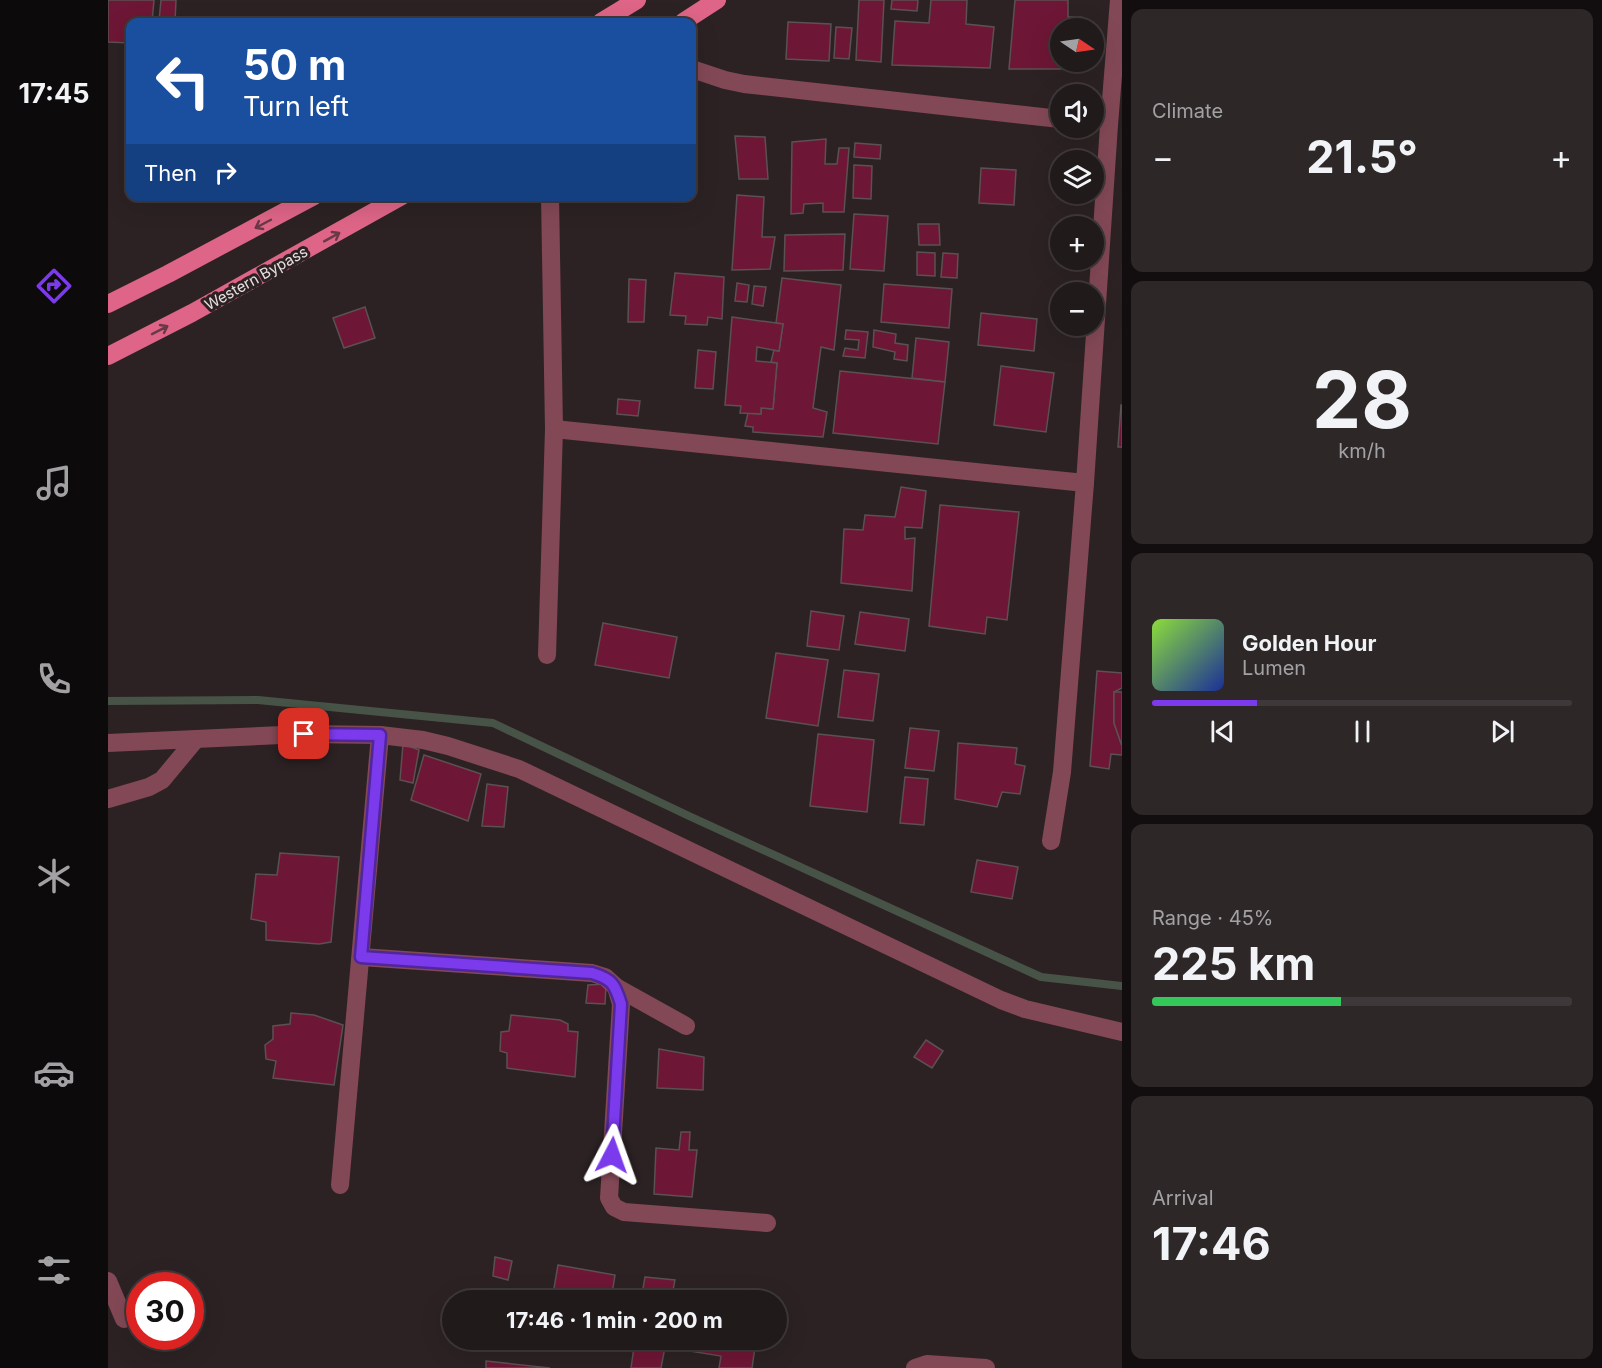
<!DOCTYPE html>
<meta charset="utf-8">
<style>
body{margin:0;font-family:Inter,sans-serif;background:#2d2728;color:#f1f3f6;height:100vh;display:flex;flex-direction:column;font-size:22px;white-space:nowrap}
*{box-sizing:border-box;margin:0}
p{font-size:20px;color:#a2a1a3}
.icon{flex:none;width:33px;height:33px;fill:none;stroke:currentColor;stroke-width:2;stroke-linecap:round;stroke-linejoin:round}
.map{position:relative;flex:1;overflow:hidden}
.panel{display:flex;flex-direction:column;gap:9px;padding:9px;background:#120e0f;width:480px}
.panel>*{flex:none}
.banner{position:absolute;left:18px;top:18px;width:570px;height:183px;border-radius:12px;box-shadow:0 6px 24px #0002,0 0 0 2px #3e383a;background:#1a4fa0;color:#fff;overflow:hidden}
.needle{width:39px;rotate:103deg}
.tools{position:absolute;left:942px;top:18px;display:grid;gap:12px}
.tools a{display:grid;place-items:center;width:54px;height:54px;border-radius:50%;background:#211a1b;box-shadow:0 6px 24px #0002,0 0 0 2px #3e383a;font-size:30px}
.speed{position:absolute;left:18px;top:1272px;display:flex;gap:12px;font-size:30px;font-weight:700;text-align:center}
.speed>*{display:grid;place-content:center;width:78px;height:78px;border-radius:50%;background:#211a1b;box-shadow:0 6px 24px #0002,0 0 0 2px #3e383a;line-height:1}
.speed .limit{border:9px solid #d22;background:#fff;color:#111}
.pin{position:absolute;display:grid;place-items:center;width:51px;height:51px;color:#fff;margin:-26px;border-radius:12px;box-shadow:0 3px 9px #0006}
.me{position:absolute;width:66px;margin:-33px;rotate:4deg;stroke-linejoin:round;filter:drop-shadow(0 0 4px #0008)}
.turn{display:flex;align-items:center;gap:21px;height:126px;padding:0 18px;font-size:27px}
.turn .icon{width:78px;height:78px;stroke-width:2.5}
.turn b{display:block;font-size:42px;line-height:51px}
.then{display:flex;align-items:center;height:57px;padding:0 18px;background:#0003;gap:12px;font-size:22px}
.big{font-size:45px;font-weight:700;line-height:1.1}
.panel .widget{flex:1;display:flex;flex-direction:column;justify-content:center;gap:9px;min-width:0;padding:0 21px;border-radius:12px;background:#2d2728}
.panel .dial{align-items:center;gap:0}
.dial b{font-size:78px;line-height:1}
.song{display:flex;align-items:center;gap:18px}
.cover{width:72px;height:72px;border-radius:9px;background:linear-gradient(135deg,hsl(90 70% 55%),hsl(230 70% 35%))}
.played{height:6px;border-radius:3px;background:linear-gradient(90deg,#7c3aed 25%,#3e383a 25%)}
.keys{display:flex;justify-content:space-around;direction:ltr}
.heat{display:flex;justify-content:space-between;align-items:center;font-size:33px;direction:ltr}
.charge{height:9px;border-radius:4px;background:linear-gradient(90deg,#34c759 45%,#3e383a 0)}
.trip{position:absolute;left:334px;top:1290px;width:345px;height:60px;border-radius:30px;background:#211a1b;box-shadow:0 6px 24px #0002,0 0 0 2px #3e383a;font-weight:700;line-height:60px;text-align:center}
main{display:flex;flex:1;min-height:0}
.tab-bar{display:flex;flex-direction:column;width:108px;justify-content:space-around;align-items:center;background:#0d0a0b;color:#a2a1a3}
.tab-bar .icon{width:42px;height:42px}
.tab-bar .active{color:#7c3aed}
.tab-bar b{font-size:27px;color:#f1f3f6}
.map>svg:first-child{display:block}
</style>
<main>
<nav class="tab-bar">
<b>17:45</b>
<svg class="icon active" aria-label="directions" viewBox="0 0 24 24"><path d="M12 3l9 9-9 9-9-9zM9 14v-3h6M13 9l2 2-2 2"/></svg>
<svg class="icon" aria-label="music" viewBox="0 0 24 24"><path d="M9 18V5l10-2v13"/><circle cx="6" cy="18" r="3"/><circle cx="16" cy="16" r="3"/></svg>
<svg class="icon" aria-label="phone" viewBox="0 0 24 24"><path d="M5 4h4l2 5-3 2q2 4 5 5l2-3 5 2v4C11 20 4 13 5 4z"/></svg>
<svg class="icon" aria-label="climate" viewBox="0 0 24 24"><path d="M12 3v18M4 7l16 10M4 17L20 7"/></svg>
<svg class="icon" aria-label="car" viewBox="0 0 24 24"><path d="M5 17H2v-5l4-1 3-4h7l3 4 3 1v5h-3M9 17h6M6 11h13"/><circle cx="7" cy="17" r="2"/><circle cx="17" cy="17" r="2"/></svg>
<svg class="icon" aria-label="filters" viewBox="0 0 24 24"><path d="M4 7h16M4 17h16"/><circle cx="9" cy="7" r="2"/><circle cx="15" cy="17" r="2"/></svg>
</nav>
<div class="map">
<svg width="1014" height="1368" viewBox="0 0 1014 1368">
<rect width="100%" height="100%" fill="#2c2224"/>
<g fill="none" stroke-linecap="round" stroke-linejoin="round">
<polyline stroke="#475346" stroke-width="8" points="0,701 150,700 385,723 581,816 933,977 1014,986"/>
</g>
<g fill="#6e1635" stroke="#5b5052" stroke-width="1.5">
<polygon points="0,0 46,0 44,22 22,22 22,43 0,42"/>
<polygon points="53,0 68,0 67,22 51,21"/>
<polygon points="751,0 776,0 773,62 748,60"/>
<polygon points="784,0 810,0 809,11 783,9"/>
<polygon points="823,0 859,0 858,24 886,27 882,68 784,65 787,21 821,23"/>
<polygon points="907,0 960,0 960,17 973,17 972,28 952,28 953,69 901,69"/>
<polygon points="680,22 723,24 721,61 678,59"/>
<polygon points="728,27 744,28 741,59 726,58"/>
<polygon points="627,136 657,137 660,179 631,179"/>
<polygon points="718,139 717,164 729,164 731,148 741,148 736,212 715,212 715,203 696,204 695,213 683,214 684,142"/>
<polygon points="747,143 773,145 772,159 746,157"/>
<polygon points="746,165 764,166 763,199 745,198"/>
<polygon points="873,168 908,170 906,205 871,203"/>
<polygon points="629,195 656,197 654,237 667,237 662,269 624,270"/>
<polygon points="746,214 780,216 776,271 742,269"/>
<polygon points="810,224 831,224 832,245 811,245"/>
<polygon points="737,234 735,270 676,271 677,235"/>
<polygon points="809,252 827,253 827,276 809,275"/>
<polygon points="835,253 850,254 849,278 833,277"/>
<polygon points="567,273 616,277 614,319 600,317 599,325 577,324 578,316 562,315"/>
<polygon points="674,278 733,285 726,350 713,347 705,408 719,412 715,437 645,432 645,427 637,426 640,413 653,414 653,408 665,409 669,363 663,362 666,350 671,351 675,324 668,323"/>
<polygon points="521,279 538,280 536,322 520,322"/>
<polygon points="629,283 641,285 639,302 627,301"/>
<polygon points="776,284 844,289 841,328 773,322"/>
<polygon points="646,286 658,287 655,306 644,304"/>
<polygon points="257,307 267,338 236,348 225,318"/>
<polygon points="873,313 929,319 926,351 870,345"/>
<polygon points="624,317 675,324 671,351 649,347 648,361 669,363 665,409 653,408 653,414 632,413 633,406 617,405"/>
<polygon points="738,330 760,332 757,358 735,356 737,348 750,350 751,340 737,339"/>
<polygon points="766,330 788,334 787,343 800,345 799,361 786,359 787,352 765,347"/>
<polygon points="808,338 841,342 837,382 804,378"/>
<polygon points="590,350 608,352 605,389 587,388"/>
<polygon points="893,366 946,373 938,432 886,425"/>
<polygon points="732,371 837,382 830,444 725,433"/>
<polygon points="510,399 532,401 530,416 509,414"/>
<polygon points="1013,405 1014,405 1014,447 1010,447"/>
<polygon points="793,487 818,491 814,528 797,527 797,539 807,538 804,591 733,583 736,529 755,530 757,515 787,517"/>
<polygon points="832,505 911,512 899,620 879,617 877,634 821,626"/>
<polygon points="703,611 736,616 731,650 699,646"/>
<polygon points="752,612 801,619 797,651 747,644"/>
<polygon points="495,623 569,637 561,678 487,665"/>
<polygon points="668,653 720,660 710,726 658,718"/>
<polygon points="736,670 771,674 765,721 730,717"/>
<polygon points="989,671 1014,673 1014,688 1006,692 1006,723 1014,746 1014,755 1003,754 1001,769 982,766"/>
<polygon points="1006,692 1014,692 1014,746 1006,723"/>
<polygon points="802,728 831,731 826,771 797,768"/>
<polygon points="710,734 766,740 759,812 702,806"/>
<polygon points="850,743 909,748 907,764 917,766 912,794 894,792 889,807 847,799"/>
<polygon points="295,744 311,750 305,783 292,780"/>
<polygon points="316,755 373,774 360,821 303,800"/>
<polygon points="797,777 820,779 816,825 792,823"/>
<polygon points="379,784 400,787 396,827 374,826"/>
<polygon points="172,853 231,857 223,942 211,944 158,940 158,922 143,919 148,874 169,875"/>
<polygon points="869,860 910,867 904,899 863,892"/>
<polygon points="498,984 497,1004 478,1003 480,985"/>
<polygon points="183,1013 206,1015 235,1025 226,1085 165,1078 168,1061 158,1059 157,1045 165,1039 165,1026 182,1024"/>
<polygon points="403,1015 452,1020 460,1024 460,1031 470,1032 467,1077 399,1068 399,1053 392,1051 393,1032 401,1031"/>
<polygon points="818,1040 835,1051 824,1068 806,1057"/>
<polygon points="551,1049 596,1057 595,1090 549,1088"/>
<polygon points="573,1132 582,1132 581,1150 589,1150 584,1197 546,1194 548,1148 571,1150"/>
<polygon points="387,1257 404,1261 400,1280 385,1276"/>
<polygon points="450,1265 507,1275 503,1300 444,1300"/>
<polygon points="537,1277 567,1280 563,1300 533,1300"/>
<polygon points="623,1290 655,1295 654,1300 622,1300"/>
<polygon points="527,1340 648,1340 644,1368 611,1368 613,1356 557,1347 553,1368 523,1368"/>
<polygon points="378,1361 442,1368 378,1368"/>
</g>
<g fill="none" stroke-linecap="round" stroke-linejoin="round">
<g stroke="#834856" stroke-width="18">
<polyline points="584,69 617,80 636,84 952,119"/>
<polyline points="446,429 977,483"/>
<polyline points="439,655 446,429 442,196"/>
<polyline points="0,743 196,734 272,735 315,740 340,746 411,769 893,1000 917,1009 1014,1032"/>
<polyline points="0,799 41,787 54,780 88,739"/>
<polyline points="943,841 954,772 977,483 1001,125 1011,0"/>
<polyline points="253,957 484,973 497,977 508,987 578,1026"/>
<polyline points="508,987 513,1004 501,1198 506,1207 516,1212 659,1223"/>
<polyline points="232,1185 272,735"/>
<polyline points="0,1281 16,1319"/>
<polyline points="807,1368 819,1364 878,1368"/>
</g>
<g stroke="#de6587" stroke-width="18">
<polyline points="493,22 529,0"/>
<polyline points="575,22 609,0"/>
<polyline points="0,304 60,274 206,196"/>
<polyline points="0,356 84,313 294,196"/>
</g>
</g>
<defs><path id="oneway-shaft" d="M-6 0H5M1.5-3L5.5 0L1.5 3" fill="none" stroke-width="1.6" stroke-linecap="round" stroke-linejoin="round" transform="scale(1.5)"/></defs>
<g stroke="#6a3947">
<use href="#oneway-shaft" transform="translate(155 224) rotate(152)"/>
<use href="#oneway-shaft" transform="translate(224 237) rotate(-29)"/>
<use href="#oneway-shaft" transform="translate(52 330) rotate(-27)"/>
</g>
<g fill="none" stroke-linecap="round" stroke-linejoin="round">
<defs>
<path id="route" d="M196 734 272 735 253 957 484 973C504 979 507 984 513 1004L504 1155"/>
</defs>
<use href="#route" stroke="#51269a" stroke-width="15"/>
<use href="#route" stroke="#7c3aed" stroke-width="10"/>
</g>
<g text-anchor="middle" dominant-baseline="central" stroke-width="6" stroke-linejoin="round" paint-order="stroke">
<g font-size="15" fill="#e7e0e1" stroke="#2c2224">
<text transform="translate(148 278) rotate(-29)">Western Bypass</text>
</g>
</g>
</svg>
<div class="tools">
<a><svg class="needle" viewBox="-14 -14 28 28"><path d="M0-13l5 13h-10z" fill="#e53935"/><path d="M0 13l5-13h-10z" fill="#a2a1a3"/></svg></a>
<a><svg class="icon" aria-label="sound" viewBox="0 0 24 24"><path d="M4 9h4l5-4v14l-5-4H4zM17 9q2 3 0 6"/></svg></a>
<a><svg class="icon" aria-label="layers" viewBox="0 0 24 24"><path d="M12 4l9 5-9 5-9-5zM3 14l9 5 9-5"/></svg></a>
<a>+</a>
<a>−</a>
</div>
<div class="speed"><div class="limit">30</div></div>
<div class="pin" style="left:196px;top:734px;background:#d93025"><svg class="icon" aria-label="arrive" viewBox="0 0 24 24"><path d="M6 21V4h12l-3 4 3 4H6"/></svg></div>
<svg class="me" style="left:504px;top:1155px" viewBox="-20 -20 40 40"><path d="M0-17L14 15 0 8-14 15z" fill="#7c3aed" stroke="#fff" stroke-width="4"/></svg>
<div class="trip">17:46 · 1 min · 200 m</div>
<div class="banner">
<div class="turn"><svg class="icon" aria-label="left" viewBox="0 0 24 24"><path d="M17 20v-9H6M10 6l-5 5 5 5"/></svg><div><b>50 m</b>Turn left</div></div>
<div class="then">Then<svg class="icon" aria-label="right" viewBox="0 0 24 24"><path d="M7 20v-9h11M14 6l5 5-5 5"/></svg></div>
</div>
</div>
<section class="panel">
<div class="widget"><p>Climate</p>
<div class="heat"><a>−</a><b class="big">21.5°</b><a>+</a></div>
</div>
<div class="widget dial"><b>28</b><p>km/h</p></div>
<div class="widget">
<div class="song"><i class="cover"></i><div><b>Golden Hour</b><p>Lumen</p></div></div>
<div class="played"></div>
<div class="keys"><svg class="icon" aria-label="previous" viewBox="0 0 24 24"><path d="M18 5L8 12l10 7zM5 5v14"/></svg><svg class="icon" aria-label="pause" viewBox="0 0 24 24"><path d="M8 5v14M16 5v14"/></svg><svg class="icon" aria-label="next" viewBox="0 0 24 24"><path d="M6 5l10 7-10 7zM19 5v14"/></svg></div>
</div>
<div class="widget"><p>Range · 45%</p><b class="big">225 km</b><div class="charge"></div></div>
<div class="widget"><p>Arrival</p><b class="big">17:46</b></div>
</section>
</main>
